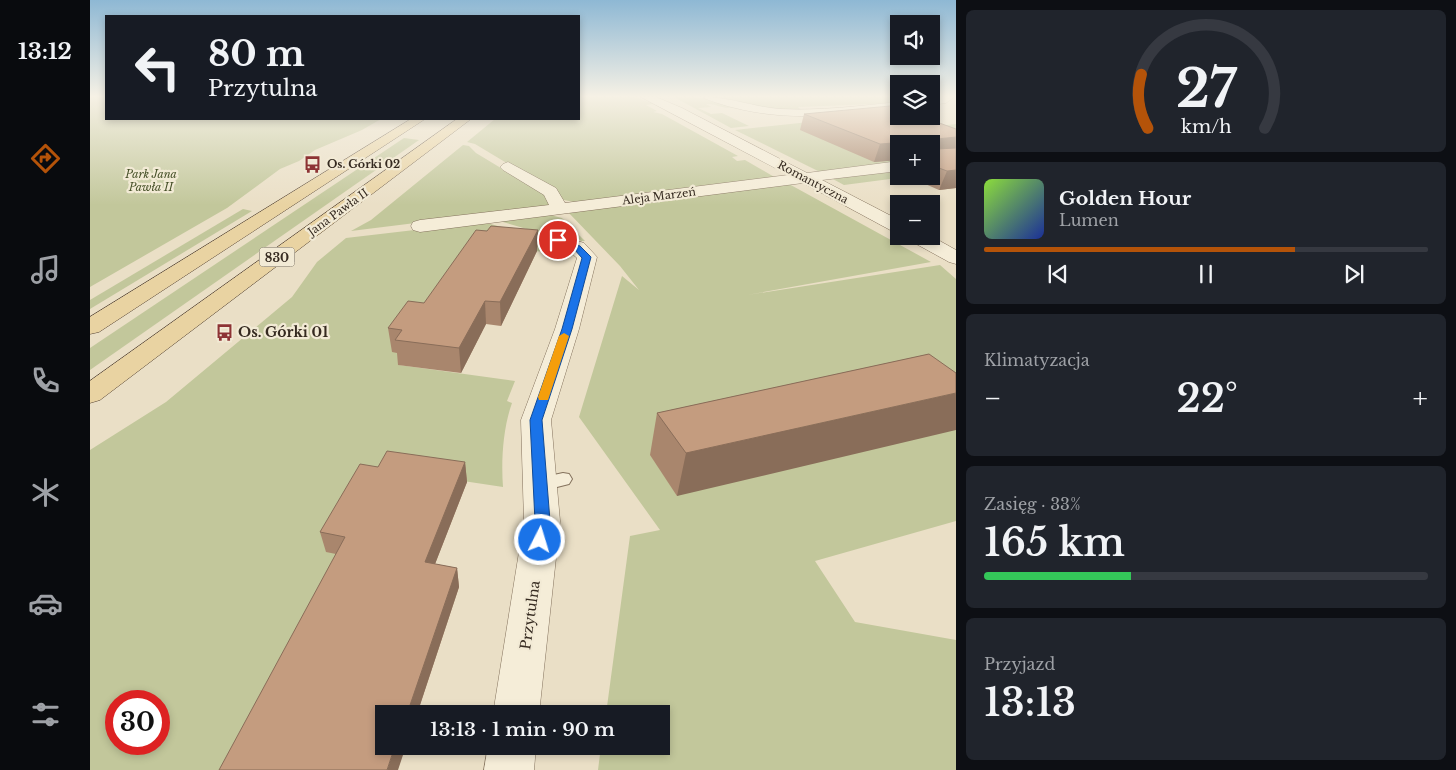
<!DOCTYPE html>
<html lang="pl">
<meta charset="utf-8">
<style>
body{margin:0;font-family:"Libre Baskerville",serif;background:#20242c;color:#f1f3f6;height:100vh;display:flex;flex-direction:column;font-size:19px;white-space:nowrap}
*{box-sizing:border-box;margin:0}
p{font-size:16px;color:#9ea1a6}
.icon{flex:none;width:28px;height:28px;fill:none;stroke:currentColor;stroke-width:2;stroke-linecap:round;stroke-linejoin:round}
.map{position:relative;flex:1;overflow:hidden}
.side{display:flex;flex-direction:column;gap:10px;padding:10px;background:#0d0f14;width:500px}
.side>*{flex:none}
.guide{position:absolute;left:15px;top:15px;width:475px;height:105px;border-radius:0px;box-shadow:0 2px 8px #0003;background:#171b24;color:#f1f3f6;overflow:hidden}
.buttons{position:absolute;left:800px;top:15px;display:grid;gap:10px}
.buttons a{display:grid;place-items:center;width:50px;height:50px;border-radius:0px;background:#171b24;box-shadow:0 2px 8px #0003;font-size:25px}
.speed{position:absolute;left:15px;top:690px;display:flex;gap:10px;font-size:25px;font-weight:700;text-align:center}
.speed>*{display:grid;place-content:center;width:65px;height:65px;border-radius:50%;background:#171b24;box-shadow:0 2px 8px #0003;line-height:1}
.speed .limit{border:8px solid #d22;background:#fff;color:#111}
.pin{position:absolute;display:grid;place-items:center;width:42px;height:42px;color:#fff;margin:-21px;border:2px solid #fff;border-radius:50%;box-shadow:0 1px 5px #0007}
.me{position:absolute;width:55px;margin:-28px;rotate:5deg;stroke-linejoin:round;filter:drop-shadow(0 0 4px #0008)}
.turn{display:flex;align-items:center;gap:18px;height:105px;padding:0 20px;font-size:22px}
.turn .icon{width:65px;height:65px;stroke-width:2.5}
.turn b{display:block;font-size:35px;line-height:42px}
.big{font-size:38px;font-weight:600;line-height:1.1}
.side .tile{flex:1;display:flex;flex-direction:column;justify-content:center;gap:8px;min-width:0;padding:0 18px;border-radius:8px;background:#20242c}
.side .dial{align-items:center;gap:0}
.dial svg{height:130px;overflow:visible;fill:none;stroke:#363941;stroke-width:7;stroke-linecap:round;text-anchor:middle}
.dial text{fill:#f1f3f6;stroke:none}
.song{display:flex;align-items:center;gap:15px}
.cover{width:60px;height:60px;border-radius:8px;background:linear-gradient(135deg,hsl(90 70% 55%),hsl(230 70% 35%))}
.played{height:5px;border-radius:2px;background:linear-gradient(90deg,#b45309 70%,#363941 70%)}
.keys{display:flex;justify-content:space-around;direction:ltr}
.heat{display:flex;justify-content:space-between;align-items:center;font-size:28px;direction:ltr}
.charge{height:8px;border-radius:4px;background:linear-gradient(90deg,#34c759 33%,#363941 0)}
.trip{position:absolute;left:285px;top:705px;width:295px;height:50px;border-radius:0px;background:#171b24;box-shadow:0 2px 8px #0003;font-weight:600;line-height:50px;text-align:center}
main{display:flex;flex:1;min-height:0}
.tabs{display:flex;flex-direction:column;width:90px;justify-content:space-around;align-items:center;background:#090b0e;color:#9ea1a6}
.tabs .icon{width:35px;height:35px}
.tabs .selected{color:#b45309}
.tabs b{font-size:22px;color:#f1f3f6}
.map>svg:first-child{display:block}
</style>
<main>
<nav class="tabs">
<b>13:12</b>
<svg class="icon selected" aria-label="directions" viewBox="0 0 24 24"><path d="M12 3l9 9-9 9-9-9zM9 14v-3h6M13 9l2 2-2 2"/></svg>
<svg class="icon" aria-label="music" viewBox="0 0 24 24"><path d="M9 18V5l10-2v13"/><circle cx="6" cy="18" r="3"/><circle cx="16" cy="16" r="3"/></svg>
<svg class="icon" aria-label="phone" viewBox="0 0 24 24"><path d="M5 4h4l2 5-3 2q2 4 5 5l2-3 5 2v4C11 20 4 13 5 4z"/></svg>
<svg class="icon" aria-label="climate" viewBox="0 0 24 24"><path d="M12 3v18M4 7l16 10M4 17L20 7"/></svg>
<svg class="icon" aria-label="car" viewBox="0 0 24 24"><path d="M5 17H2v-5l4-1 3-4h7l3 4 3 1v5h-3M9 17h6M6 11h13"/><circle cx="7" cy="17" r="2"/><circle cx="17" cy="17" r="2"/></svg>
<svg class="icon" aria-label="filters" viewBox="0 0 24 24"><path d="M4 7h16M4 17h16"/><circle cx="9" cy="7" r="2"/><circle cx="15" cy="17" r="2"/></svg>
</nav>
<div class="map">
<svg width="866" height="770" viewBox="0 0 866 770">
<rect width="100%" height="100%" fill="#eadfc6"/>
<g fill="#c2c79b" fill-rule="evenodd">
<polygon points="0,97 16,97 16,119 291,119 272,130 225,150 209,161 190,169 137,208 0,287"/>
<polygon points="489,97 545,97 564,104 556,105 567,111 563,112 572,114 648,156 642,157 647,161 655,160 686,178 484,202 474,200 463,191 385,144 377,142 405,119 489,119"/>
<path d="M584 97 615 98 644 107C634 110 626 103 616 104L621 107 608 108 621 114 632 113 659 126 641 128Z"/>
<path d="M630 97H809V103L708 107 712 111C685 110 655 107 630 97Z"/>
<polygon points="719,122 729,138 866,124 866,156 841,144 809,144 809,163 730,172 645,130"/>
<polygon points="314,138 329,140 0,370 0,348"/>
<polygon points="373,145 379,146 386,153 454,194 463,206 261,231 281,220"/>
<polygon points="809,170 809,176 823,176 754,185 741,178"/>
<polygon points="699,184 841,262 657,295 850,265 866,279 866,521 725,561 765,622 866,640 866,770 508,770 511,746 571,746 571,714 516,714 540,536 570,530 489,417 532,276 549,290 530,266 477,211"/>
<polygon points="153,209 162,211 0,309 0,300"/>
<polygon points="453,213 472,218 495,241 491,241 480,231 457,235 406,220"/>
<path d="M393 222 452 238 451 246 479 249 477 254 401 247 309 365 425 381 417 401 422 403C413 428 411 461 413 487L300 470 260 556 149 770H0V450L76 402 202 297 227 262 256 238ZM26 701H69V744H26Z"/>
</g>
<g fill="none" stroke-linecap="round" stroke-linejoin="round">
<defs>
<polygon id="lane" points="473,473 479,474 482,479 479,484 451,491 445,489 442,484 445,479"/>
<g id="street">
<polygon points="551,97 566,97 592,108 717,173 809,161 809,171 732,180 809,220 809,233 802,231 713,183 330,232 323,230 321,226 323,222 330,220 459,205 454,195 413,170 410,167 413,164 418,162 466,188 475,203 698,175"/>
<path d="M614 97C640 97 664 107 690 109 730 111 769 106 809 102V109C740 116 683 124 616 99Z"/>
<polygon points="850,97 864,97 856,103 841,105 841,99"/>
<path d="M469 235 494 243 507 257 489 329 461 420 470 521 449 714H403L434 521 431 420 465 329 487 258C477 248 465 249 459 241L462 237Z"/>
<polygon points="817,236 841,236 866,250 866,264 859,262 819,240"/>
<polygon points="398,746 446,746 444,770 394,770"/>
</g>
<g id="primary">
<polygon points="321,119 335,119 9,332 0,334 0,317"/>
<polygon points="367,119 381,119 10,400 0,403 0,381"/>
</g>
</defs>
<use href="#lane" stroke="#84725d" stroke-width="2"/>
<use href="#street" stroke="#84725d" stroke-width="1"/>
<use href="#primary" stroke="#524031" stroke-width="1"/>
<use href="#lane" fill="#f5edd8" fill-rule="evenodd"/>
<use href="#street" fill="#f5edd8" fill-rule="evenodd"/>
<use href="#primary" fill="#e9d3a2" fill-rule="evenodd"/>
</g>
<g fill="#a9866d">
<polygon points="714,114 866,129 866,188 849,190 817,176 841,176 841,144 809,144 809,160 784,162 710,130"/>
<polygon points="448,230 447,251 411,326 396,324 371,373 308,365 307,353 302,352 298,328 334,303 397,231"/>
<polygon points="839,354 587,496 560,455 567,413"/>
<polygon points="375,462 377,482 345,564 367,568 369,587 327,714 294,714 246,554 236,552 230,532"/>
</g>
<g fill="#896d59">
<polygon points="866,137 866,154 841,156 847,139"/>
<polygon points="816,142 816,144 809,144 809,160 784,162 790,144"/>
<polygon points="866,170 866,188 849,190 857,171"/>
<polygon points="448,230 447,251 411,326 410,302"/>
<polygon points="395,301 396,324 371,373 369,348"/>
<polygon points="866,393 866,430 587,496 596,453"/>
<polygon points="375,462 377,482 338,582 335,562"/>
<polygon points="367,568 369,587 327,714 317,714"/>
<polygon points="305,746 316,746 308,770 297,770"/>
</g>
<g fill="#c49c7f" stroke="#896d59">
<polygon points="800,106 809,109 809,116 830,116 866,129 866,137 847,139 847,149 866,148 866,170 857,171 841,165 841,144 817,144 816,142 790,144 714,114"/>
<polygon points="401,226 448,230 410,302 395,301 369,348 305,340 312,330 298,328 318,301 334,303 386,230 397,231"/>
<polygon points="839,354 866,373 866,393 596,453 567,413"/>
<polygon points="297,451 375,462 335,562 367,568 317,714 294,714 294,746 305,746 297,770 129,770 255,537 230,532 270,464 288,467"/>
</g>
<linearGradient id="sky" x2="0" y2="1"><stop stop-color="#8eb8d4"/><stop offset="0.47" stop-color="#f6f1e5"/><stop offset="1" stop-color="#f6f1e5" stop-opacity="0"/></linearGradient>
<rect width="866" height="205" fill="url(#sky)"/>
<polygon fill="#1a73e8" stroke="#114b97" points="468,238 490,246 501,257 482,329 452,420 460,521 455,544 450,546 445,544 442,540 445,521 440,420 472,329 492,258 484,249 466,242 466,239"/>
<polygon fill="#f59e0b" points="474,333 479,336 459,397 458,400 449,400 448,397 469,336"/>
<defs>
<symbol id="bus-bare" viewBox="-9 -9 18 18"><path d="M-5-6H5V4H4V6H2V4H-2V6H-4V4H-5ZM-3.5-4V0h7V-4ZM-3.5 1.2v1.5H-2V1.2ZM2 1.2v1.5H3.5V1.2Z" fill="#8d3334" stroke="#f2ead5" stroke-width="2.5" paint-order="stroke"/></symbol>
</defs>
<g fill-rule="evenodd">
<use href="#bus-bare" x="210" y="152" width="25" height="25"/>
<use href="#bus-bare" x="122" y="320" width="25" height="25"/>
</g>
<g text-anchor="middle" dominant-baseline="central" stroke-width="4.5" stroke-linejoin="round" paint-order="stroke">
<g font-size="11" font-weight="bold" fill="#352a20" stroke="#f2ead5" text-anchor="start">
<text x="237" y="164">Os. Górki 02</text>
</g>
<g font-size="11" font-style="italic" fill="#465028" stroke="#f2ead5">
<text x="61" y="174">Park Jana<tspan x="61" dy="13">Pawła II</tspan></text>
</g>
<g font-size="11" fill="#352a20" stroke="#f2ead5">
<text transform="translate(723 182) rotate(28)">Romantyczna</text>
<text transform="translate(569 196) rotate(-7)">Aleja Marzeń</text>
<text transform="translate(248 212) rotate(-36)">Jana Pawła II</text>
</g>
<rect fill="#f2ead5" stroke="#6e6456" stroke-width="1" x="169.5" y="247.5" width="35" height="19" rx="4"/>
<g font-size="12" font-weight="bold" fill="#352a20">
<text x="187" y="257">830</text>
</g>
<g font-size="14" font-weight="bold" fill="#352a20" stroke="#f2ead5" text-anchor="start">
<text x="148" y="332">Os. Górki 01</text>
</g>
<g font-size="14" fill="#352a20" stroke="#f2ead5">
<text transform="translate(440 615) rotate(-82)">Przytulna</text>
</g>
</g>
</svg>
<div class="buttons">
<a><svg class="icon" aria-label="sound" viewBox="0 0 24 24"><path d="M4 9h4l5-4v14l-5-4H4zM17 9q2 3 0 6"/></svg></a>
<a><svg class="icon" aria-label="layers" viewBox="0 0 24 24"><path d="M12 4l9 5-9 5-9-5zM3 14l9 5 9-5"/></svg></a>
<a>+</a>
<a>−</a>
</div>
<div class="speed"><div class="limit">30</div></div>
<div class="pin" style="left:468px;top:240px;background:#d93025"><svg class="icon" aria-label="arrive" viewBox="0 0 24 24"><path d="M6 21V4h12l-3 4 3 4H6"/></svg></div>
<svg class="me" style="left:450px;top:540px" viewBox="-20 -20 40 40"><circle r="17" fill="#1a73e8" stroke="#fff" stroke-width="3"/><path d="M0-11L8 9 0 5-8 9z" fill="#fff"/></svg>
<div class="trip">13:13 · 1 min · 90 m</div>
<div class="guide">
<div class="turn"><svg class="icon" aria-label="left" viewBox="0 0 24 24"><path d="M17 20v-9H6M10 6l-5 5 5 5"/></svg><div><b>80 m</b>Przytulna</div></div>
</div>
</div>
<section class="side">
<div class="tile dial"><svg viewBox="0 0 100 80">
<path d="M14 69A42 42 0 1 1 86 69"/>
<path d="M14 69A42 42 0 0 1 10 36" stroke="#b45309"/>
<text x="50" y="56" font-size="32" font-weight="700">27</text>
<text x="50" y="72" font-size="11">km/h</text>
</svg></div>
<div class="tile">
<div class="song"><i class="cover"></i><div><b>Golden Hour</b><p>Lumen</p></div></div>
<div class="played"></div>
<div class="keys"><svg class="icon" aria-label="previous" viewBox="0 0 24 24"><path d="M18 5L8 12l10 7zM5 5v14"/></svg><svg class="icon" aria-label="pause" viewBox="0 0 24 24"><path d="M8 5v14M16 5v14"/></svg><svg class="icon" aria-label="next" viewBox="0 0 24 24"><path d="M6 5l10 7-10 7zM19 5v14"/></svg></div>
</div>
<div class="tile"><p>Klimatyzacja</p>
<div class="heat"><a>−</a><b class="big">22°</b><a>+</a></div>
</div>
<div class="tile"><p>Zasięg · 33%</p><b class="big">165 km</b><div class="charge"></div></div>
<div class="tile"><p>Przyjazd</p><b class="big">13:13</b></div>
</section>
</main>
